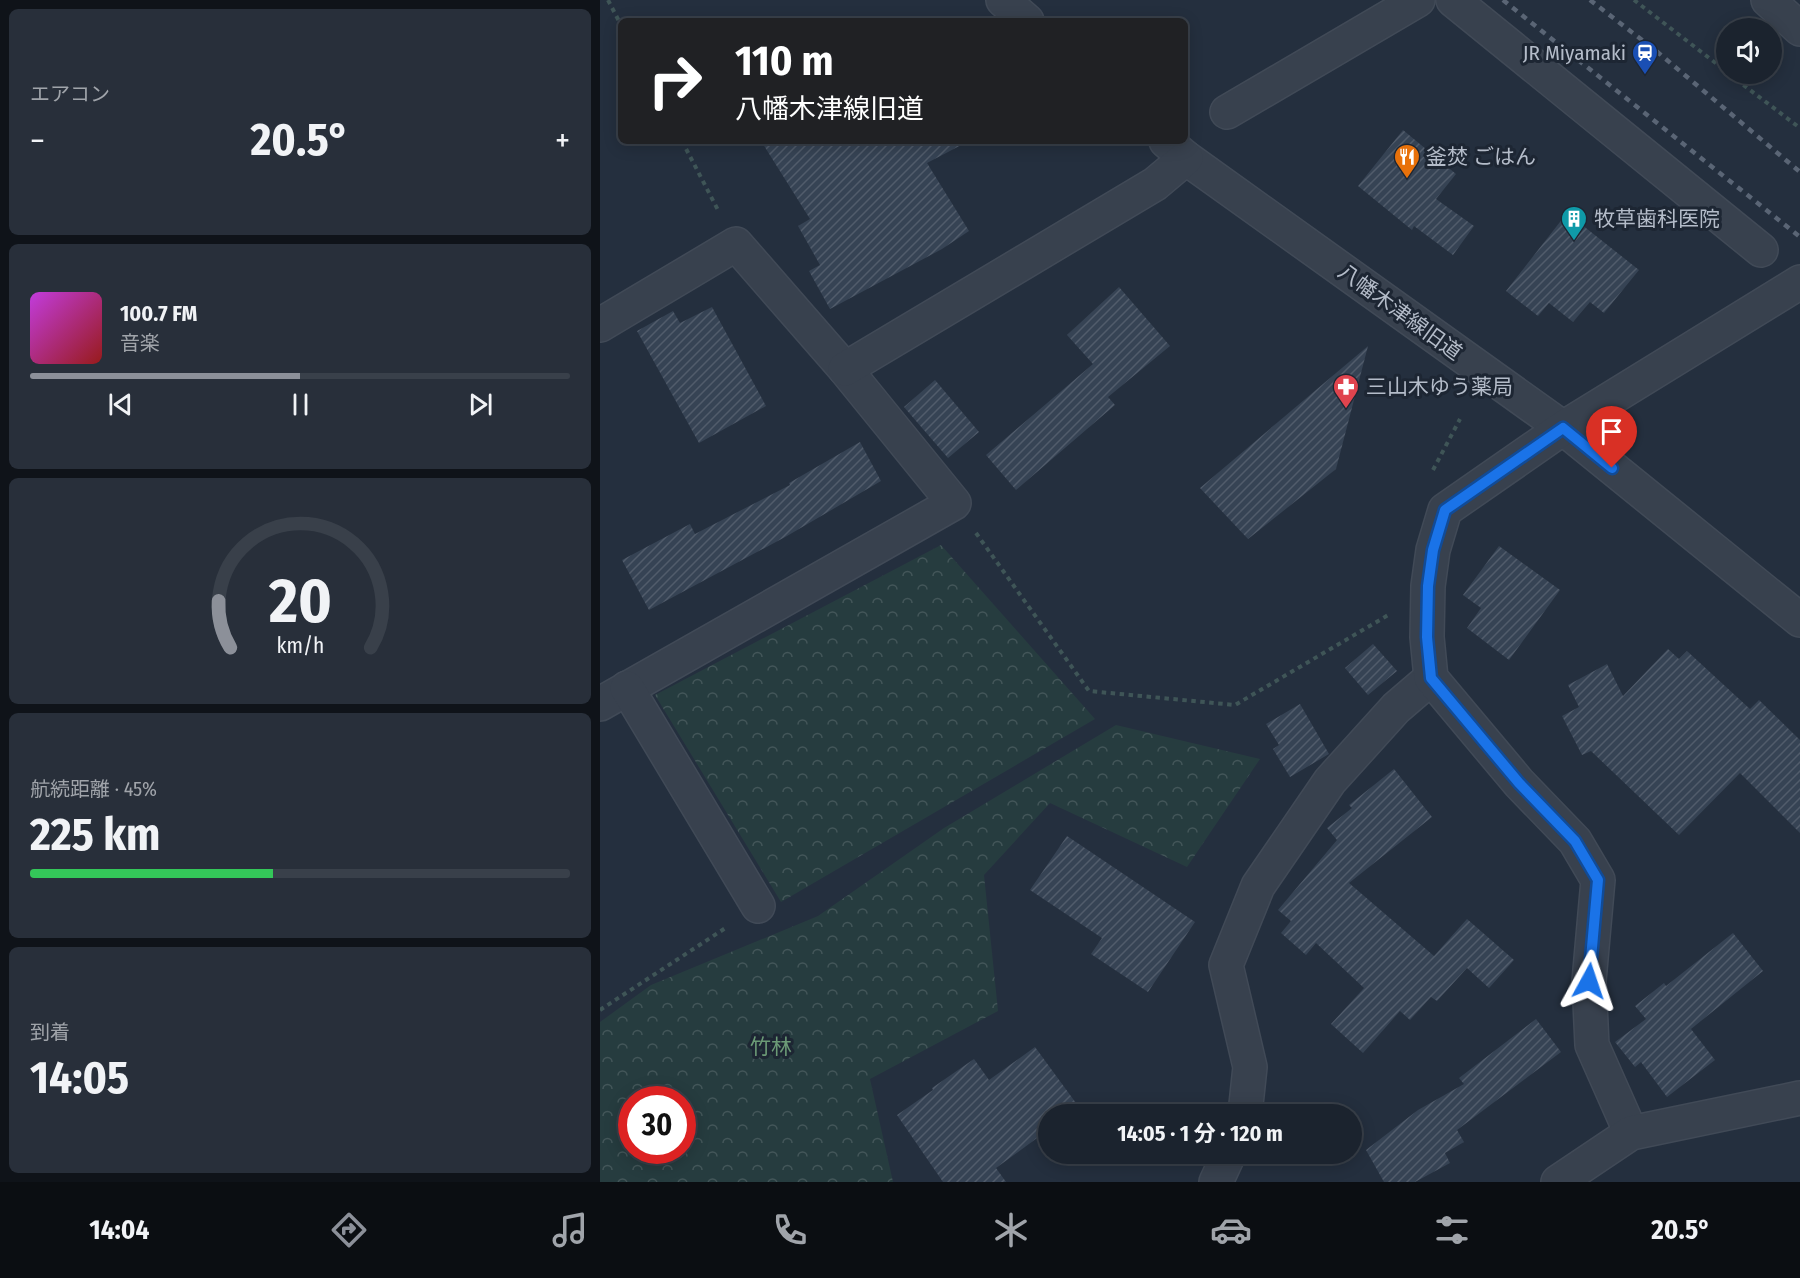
<!DOCTYPE html>
<html lang="ja">
<meta charset="utf-8">
<style>
body{margin:0;font-family:"Fira Sans Condensed","Noto Sans JP",sans-serif;background:#282f3a;color:#f1f3f6;height:100vh;display:flex;flex-direction:column;font-size:22px;white-space:nowrap}
*{box-sizing:border-box;margin:0}
p{font-size:20px;color:#a0a4aa}
.icon{flex:none;width:33px;height:33px;fill:none;stroke:currentColor;stroke-width:2;stroke-linecap:round;stroke-linejoin:round}
.map{position:relative;flex:1;overflow:hidden}
.drawer{display:flex;flex-direction:column;gap:9px;padding:9px;background:#0f1319;width:600px}
.drawer>*{flex:none}
.guide{position:absolute;left:18px;top:18px;width:570px;height:126px;border-radius:9px;box-shadow:0 3px 15px #0003,0 0 0 2px #39404a;background:#202124;color:#fff;overflow:hidden}
.controls{position:absolute;left:1116px;top:18px;display:grid;gap:12px}
.controls a{display:grid;place-items:center;width:66px;height:66px;border-radius:50%;background:#1b232e;box-shadow:0 3px 15px #0003,0 0 0 2px #39404a;font-size:30px}
.speed{position:absolute;left:18px;top:1086px;display:flex;gap:12px;font-size:30px;font-weight:700;text-align:center}
.speed>*{display:grid;place-content:center;width:78px;height:78px;border-radius:50%;background:#1b232e;box-shadow:0 3px 15px #0003,0 0 0 2px #39404a;line-height:1}
.speed .limit{border:9px solid #d22;background:#fff;color:#111}
.pin{position:absolute;display:grid;place-items:center;width:51px;height:51px;color:#fff;margin:-62px -26px;border-radius:50% 50% 50% 0;rotate:-45deg;box-shadow:0 0 6px #0007}
.pin .icon{rotate:45deg}
.me{position:absolute;width:66px;margin:-33px;rotate:5deg;stroke-linejoin:round;filter:drop-shadow(0 0 4px #0008)}
.turn{display:flex;align-items:center;gap:21px;height:126px;padding:0 18px;font-size:27px}
.turn .icon{width:78px;height:78px;stroke-width:2.5}
.turn b{display:block;font-size:42px;line-height:51px}
.big{font-size:45px;font-weight:700;line-height:1.1}
.drawer .widget{flex:1;display:flex;flex-direction:column;justify-content:center;gap:9px;min-width:0;padding:0 21px;border-radius:9px;background:#282f3a}
.drawer .dial{align-items:center;gap:0}
.dial svg{height:156px;overflow:visible;fill:none;stroke:#39404a;stroke-width:7;stroke-linecap:round;text-anchor:middle}
.dial text{fill:#f1f3f6;stroke:none}
.song{display:flex;align-items:center;gap:18px}
.cover{width:72px;height:72px;border-radius:9px;background:linear-gradient(135deg,hsl(290 70% 55%),hsl(0 70% 35%))}
.played{height:6px;border-radius:3px;background:linear-gradient(90deg,#8c9099 50%,#39404a 50%)}
.keys{display:flex;justify-content:space-around;direction:ltr}
.heat{display:flex;justify-content:space-between;align-items:center;font-size:33px;direction:ltr}
.charge{height:9px;border-radius:4px;background:linear-gradient(90deg,#34c759 45%,#39404a 0)}
.trip{position:absolute;left:438px;top:1104px;width:324px;height:60px;border-radius:30px;background:#1b232e;box-shadow:0 3px 15px #0003,0 0 0 2px #39404a;font-weight:700;line-height:60px;text-align:center}
.tab-bar{display:flex;height:96px;justify-content:space-around;align-items:center;background:#0b0e12;color:#a0a4aa}
.tab-bar .icon{width:42px;height:42px}
.tab-bar .active{color:#8c9099}
.tab-bar b{font-size:27px;color:#f1f3f6}
main{display:flex;flex:1;min-height:0}
.map>svg:first-child{display:block}
</style>
<main>
<section class="drawer">
<div class="widget"><p>エアコン</p>
<div class="heat"><a>−</a><b class="big">20.5°</b><a>+</a></div>
</div>
<div class="widget">
<div class="song"><i class="cover"></i><div><b>100.7 FM</b><p>音楽</p></div></div>
<div class="played"></div>
<div class="keys"><svg class="icon" aria-label="previous" viewBox="0 0 24 24"><path d="M18 5L8 12l10 7zM5 5v14"/></svg><svg class="icon" aria-label="pause" viewBox="0 0 24 24"><path d="M8 5v14M16 5v14"/></svg><svg class="icon" aria-label="next" viewBox="0 0 24 24"><path d="M6 5l10 7-10 7zM19 5v14"/></svg></div>
</div>
<div class="widget dial"><svg viewBox="0 0 100 80">
<path d="M14 69A42 42 0 1 1 86 69"/>
<path d="M14 69A42 42 0 0 1 8 45" stroke="#8c9099"/>
<text x="50" y="56" font-size="32" font-weight="700">20</text>
<text x="50" y="72" font-size="11">km/h</text>
</svg></div>
<div class="widget"><p>航続距離 · 45%</p><b class="big">225 km</b><div class="charge"></div></div>
<div class="widget"><p>到着</p><b class="big">14:05</b></div>
</section>
<div class="map">
<svg width="1200" height="1182" viewBox="0 0 1200 1182">
<defs>
<pattern id="forest-crowns" width="20" height="18" patternUnits="userSpaceOnUse" patternTransform="scale(1.5)"><rect width="20" height="18" fill="#263c3f"/><path d="M2 6a3 3 0 1 1 6 0M12 15a3 3 0 1 1 6 0" fill="none" stroke="#435659"/></pattern>
<pattern id="building-hatch" width="6" height="6" patternUnits="userSpaceOnUse" patternTransform="scale(1.5)"><rect width="6" height="6" fill="#364354"/><path d="M-1 1l2-2M0 6l6-6M5 7l2-2" fill="none" stroke="#515c6b"/></pattern>
</defs>
<rect width="100%" height="100%" fill="#242f3e"/>
<g fill="url(#forest-crowns)" fill-rule="evenodd">
<polygon points="341,545 495,719 181,902 55,695"/>
<path d="M516 725 660 759 587 867 450 803 384 875 398 1011 270 1079 293 1182H0V1022L51 985 218 916 344 828ZM32 1100H82V1150H32Z"/>
</g>
<g fill="url(#building-hatch)">
<polygon points="803,130 856,174 836,199 874,226 853,255 814,226 812,230 758,186"/>
<polygon points="161,141 369,141 327,163 369,231 342,249 230,309 209,271 220,265 198,226 210,219"/>
<polygon points="967,213 1039,270 1004,313 990,302 973,322 949,303 938,316 906,291"/>
<polygon points="519,287 570,346 508,397 515,405 416,490 386,455 493,364 467,335"/>
<polygon points="112,307 166,406 99,443 37,331 73,311 80,323"/>
<polygon points="768,346 736,469 648,539 600,488"/>
<polygon points="335,380 379,432 348,458 304,407"/>
<polygon points="260,442 281,481 187,536 49,610 22,560 90,524 95,534 190,485 189,483"/>
<polygon points="899,546 960,590 909,660 867,628 881,608 863,595"/>
<polygon points="773,644 797,671 768,695 745,668"/>
<polygon points="1068,649 1079,659 1087,651 1150,709 1159,700 1200,740 1200,833 1140,773 1079,835 991,751 982,755 962,716 979,707 968,685 1007,664 1023,696"/>
<polygon points="700,704 729,754 690,777 673,749 679,745 666,724"/>
<polygon points="794,769 832,817 749,883 834,956 867,919 914,960 889,988 867,968 837,1001 831,997 810,1020 800,1011 763,1053 731,1024 764,988 716,943 706,955 681,933 691,921 678,910 737,840 727,828 752,808 749,805"/>
<polygon points="467,836 595,922 548,992 491,954 502,938 430,890"/>
<polygon points="1133,933 1163,971 1091,1029 1115,1060 1067,1097 1041,1062 1035,1067 1015,1042 1046,1019 1035,1006 1064,983 1066,986"/>
<polygon points="936,1019 961,1052 857,1130 864,1142 845,1153 850,1163 815,1182 784,1182 766,1150 818,1110 864,1084 859,1078"/>
<polygon points="435,1047 484,1114 448,1114 448,1130 396,1168 406,1182 343,1182 297,1115 333,1090 332,1088 374,1059 389,1080"/>
</g>
<g fill="none" stroke-linecap="round" stroke-linejoin="round">
<defs>
<g id="minor">
<polyline points="403,0 427,21"/>
<polyline points="853,0 1161,250"/>
<polyline points="1168,0 1200,29"/>
<polyline points="627,112 818,0"/>
<polyline points="566,141 586,158 963,428 1200,620"/>
<polyline points="0,325 136,244 245,369 354,503 0,704"/>
<polyline points="245,369 555,184 586,158"/>
<polyline points="27,688 158,906"/>
<polyline points="645,1114 650,1067 626,965 658,886 730,781 796,708 831,678"/>
<polyline points="1031,1133 992,1045 989,981 998,880 975,841 919,783 831,678 827,637 828,586 833,550 845,510 963,428 1200,282"/>
<polyline points="616,1182 629,1154"/>
<polyline points="958,1182 1031,1133 1200,1098"/>
</g>
</defs>
<use href="#minor" stroke="#414a57" stroke-width="36"/>
<g stroke="#3f5557" stroke-width="4" stroke-dasharray="4.5 4.5" stroke-linecap="butt">
<polyline points="8,0 21,25"/>
<polyline points="1034,0 1126,71"/>
<polyline points="1129,74 1200,128"/>
<polyline points="82,141 119,212"/>
<polyline points="833,470 860,419"/>
<polyline points="376,533 489,691 635,705 790,614"/>
<polyline points="0,1010 127,927"/>
</g>
<use href="#minor" stroke="#38414e" stroke-width="33"/>
<g stroke="#5a6575" stroke-width="4.5" stroke-dasharray="6 6" stroke-linecap="butt">
<polyline points="903,0 1200,237"/>
<polyline points="990,0 1055,50 1200,172"/>
</g>
</g>
<g fill="none" stroke-linecap="round" stroke-linejoin="round">
<defs>
<polyline id="route" points="989,981 998,880 975,841 919,783 831,678 827,637 828,586 833,550 845,510 963,428 1012,468"/>
</defs>
<use href="#route" stroke="#114b97" stroke-width="15"/>
<use href="#route" stroke="#1a73e8" stroke-width="10"/>
</g>
<defs>
<symbol id="station-pin" viewBox="-11 -11 22 30"><path d="M0 17L-7.5 6A9.5 9.5 0 1 1 7.5 6Z" fill="#1a4fb4" stroke="#1d2633"/><path d="M-3-6H3Q5-6 5-4V2Q5 4 3 4L4.5 6H3L1.5 4h-3L-3 6H-4.5L-3 4Q-5 4-5 2V-4Q-5-6-3-6ZM-3.5-4v3h7v-3ZM-3.5 1v1.5H-2V1ZM2 1v1.5H3.5V1Z" fill="#fff"/></symbol>
<symbol id="restaurant-pin" viewBox="-11 -11 22 30"><path d="M0 17L-7.5 6A9.5 9.5 0 1 1 7.5 6Z" fill="#e8710a" stroke="#1d2633"/><path d="M-5-6h1v4h1v-4h1v4h1v-4h1v5L-1.5 .5V6h-2V.5L-5-1ZM5-6V6H3V1.5H1.5Q1.5-4 5-6Z" fill="#fff"/></symbol>
<symbol id="building-pin" viewBox="-11 -11 22 30"><path d="M0 17L-7.5 6A9.5 9.5 0 1 1 7.5 6Z" fill="#0f9aa8" stroke="#1d2633"/><path d="M-4-6H4V6H1V3H-1V6H-4ZM-2.5-4.3h1.7v1.8h-1.7ZM.8-4.3h1.7v1.8H.8ZM-2.5-1h1.7V.8h-1.7ZM.8-1h1.7V.8H.8Z" fill="#fff"/></symbol>
<symbol id="pharmacy-pin" viewBox="-11 -11 22 30"><path d="M0 17L-7.5 6A9.5 9.5 0 1 1 7.5 6Z" fill="#e0444e" stroke="#1d2633"/><path d="M-2-6h4v4h4v4h-4v4h-4v-4h-4v-4h4Z" fill="#fff"/></symbol>
</defs>
<g fill-rule="evenodd">
<use href="#station-pin" x="1030" y="38" width="30" height="40"/>
<use href="#restaurant-pin" x="792" y="142" width="30" height="40"/>
<use href="#building-pin" x="959" y="204" width="30" height="40"/>
<use href="#pharmacy-pin" x="731" y="372" width="30" height="40"/>
</g>
<g text-anchor="middle" dominant-baseline="central" stroke-width="6" stroke-linejoin="round" paint-order="stroke">
<g font-size="21" fill="#b4bcc9" stroke="#1d2633" text-anchor="start">
<text x="1026" y="53" text-anchor="end">JR Miyamaki</text>
<text x="826" y="157">釜焚 ごはん</text>
<text x="994" y="219">牧草歯科医院</text>
<text x="766" y="387">三山木ゆう薬局</text>
</g>
<g font-size="21" fill="#b4bcc9" stroke="#1d2633">
<text transform="translate(800 312) rotate(36)">八幡木津線旧道</text>
</g>
<g font-size="21" fill="#6b9a76" stroke="#1d2633">
<text x="171" y="1047">竹林</text>
</g>
</g>
</svg>
<div class="controls">
<a><svg class="icon" aria-label="sound" viewBox="0 0 24 24"><path d="M4 9h4l5-4v14l-5-4H4zM17 9q2 3 0 6"/></svg></a>
</div>
<div class="speed"><div class="limit">30</div></div>
<div class="pin" style="left:1012px;top:468px;background:#d93025"><svg class="icon" aria-label="arrive" viewBox="0 0 24 24"><path d="M6 21V4h12l-3 4 3 4H6"/></svg></div>
<svg class="me" style="left:989px;top:981px" viewBox="-20 -20 40 40"><path d="M0-17L14 15 0 8-14 15z" fill="#1a73e8" stroke="#fff" stroke-width="4"/></svg>
<div class="trip">14:05 · 1 分 · 120 m</div>
<div class="guide">
<div class="turn"><svg class="icon" aria-label="right" viewBox="0 0 24 24"><path d="M7 20v-9h11M14 6l5 5-5 5"/></svg><div><b>110 m</b>八幡木津線旧道</div></div>
</div>
</div>
</main>
<nav class="tab-bar">
<b>14:04</b>
<svg class="icon active" aria-label="directions" viewBox="0 0 24 24"><path d="M12 3l9 9-9 9-9-9zM9 14v-3h6M13 9l2 2-2 2"/></svg>
<svg class="icon" aria-label="music" viewBox="0 0 24 24"><path d="M9 18V5l10-2v13"/><circle cx="6" cy="18" r="3"/><circle cx="16" cy="16" r="3"/></svg>
<svg class="icon" aria-label="phone" viewBox="0 0 24 24"><path d="M5 4h4l2 5-3 2q2 4 5 5l2-3 5 2v4C11 20 4 13 5 4z"/></svg>
<svg class="icon" aria-label="climate" viewBox="0 0 24 24"><path d="M12 3v18M4 7l16 10M4 17L20 7"/></svg>
<svg class="icon" aria-label="car" viewBox="0 0 24 24"><path d="M5 17H2v-5l4-1 3-4h7l3 4 3 1v5h-3M9 17h6M6 11h13"/><circle cx="7" cy="17" r="2"/><circle cx="17" cy="17" r="2"/></svg>
<svg class="icon" aria-label="filters" viewBox="0 0 24 24"><path d="M4 7h16M4 17h16"/><circle cx="9" cy="7" r="2"/><circle cx="15" cy="17" r="2"/></svg>
<b>20.5°</b>
</nav>
